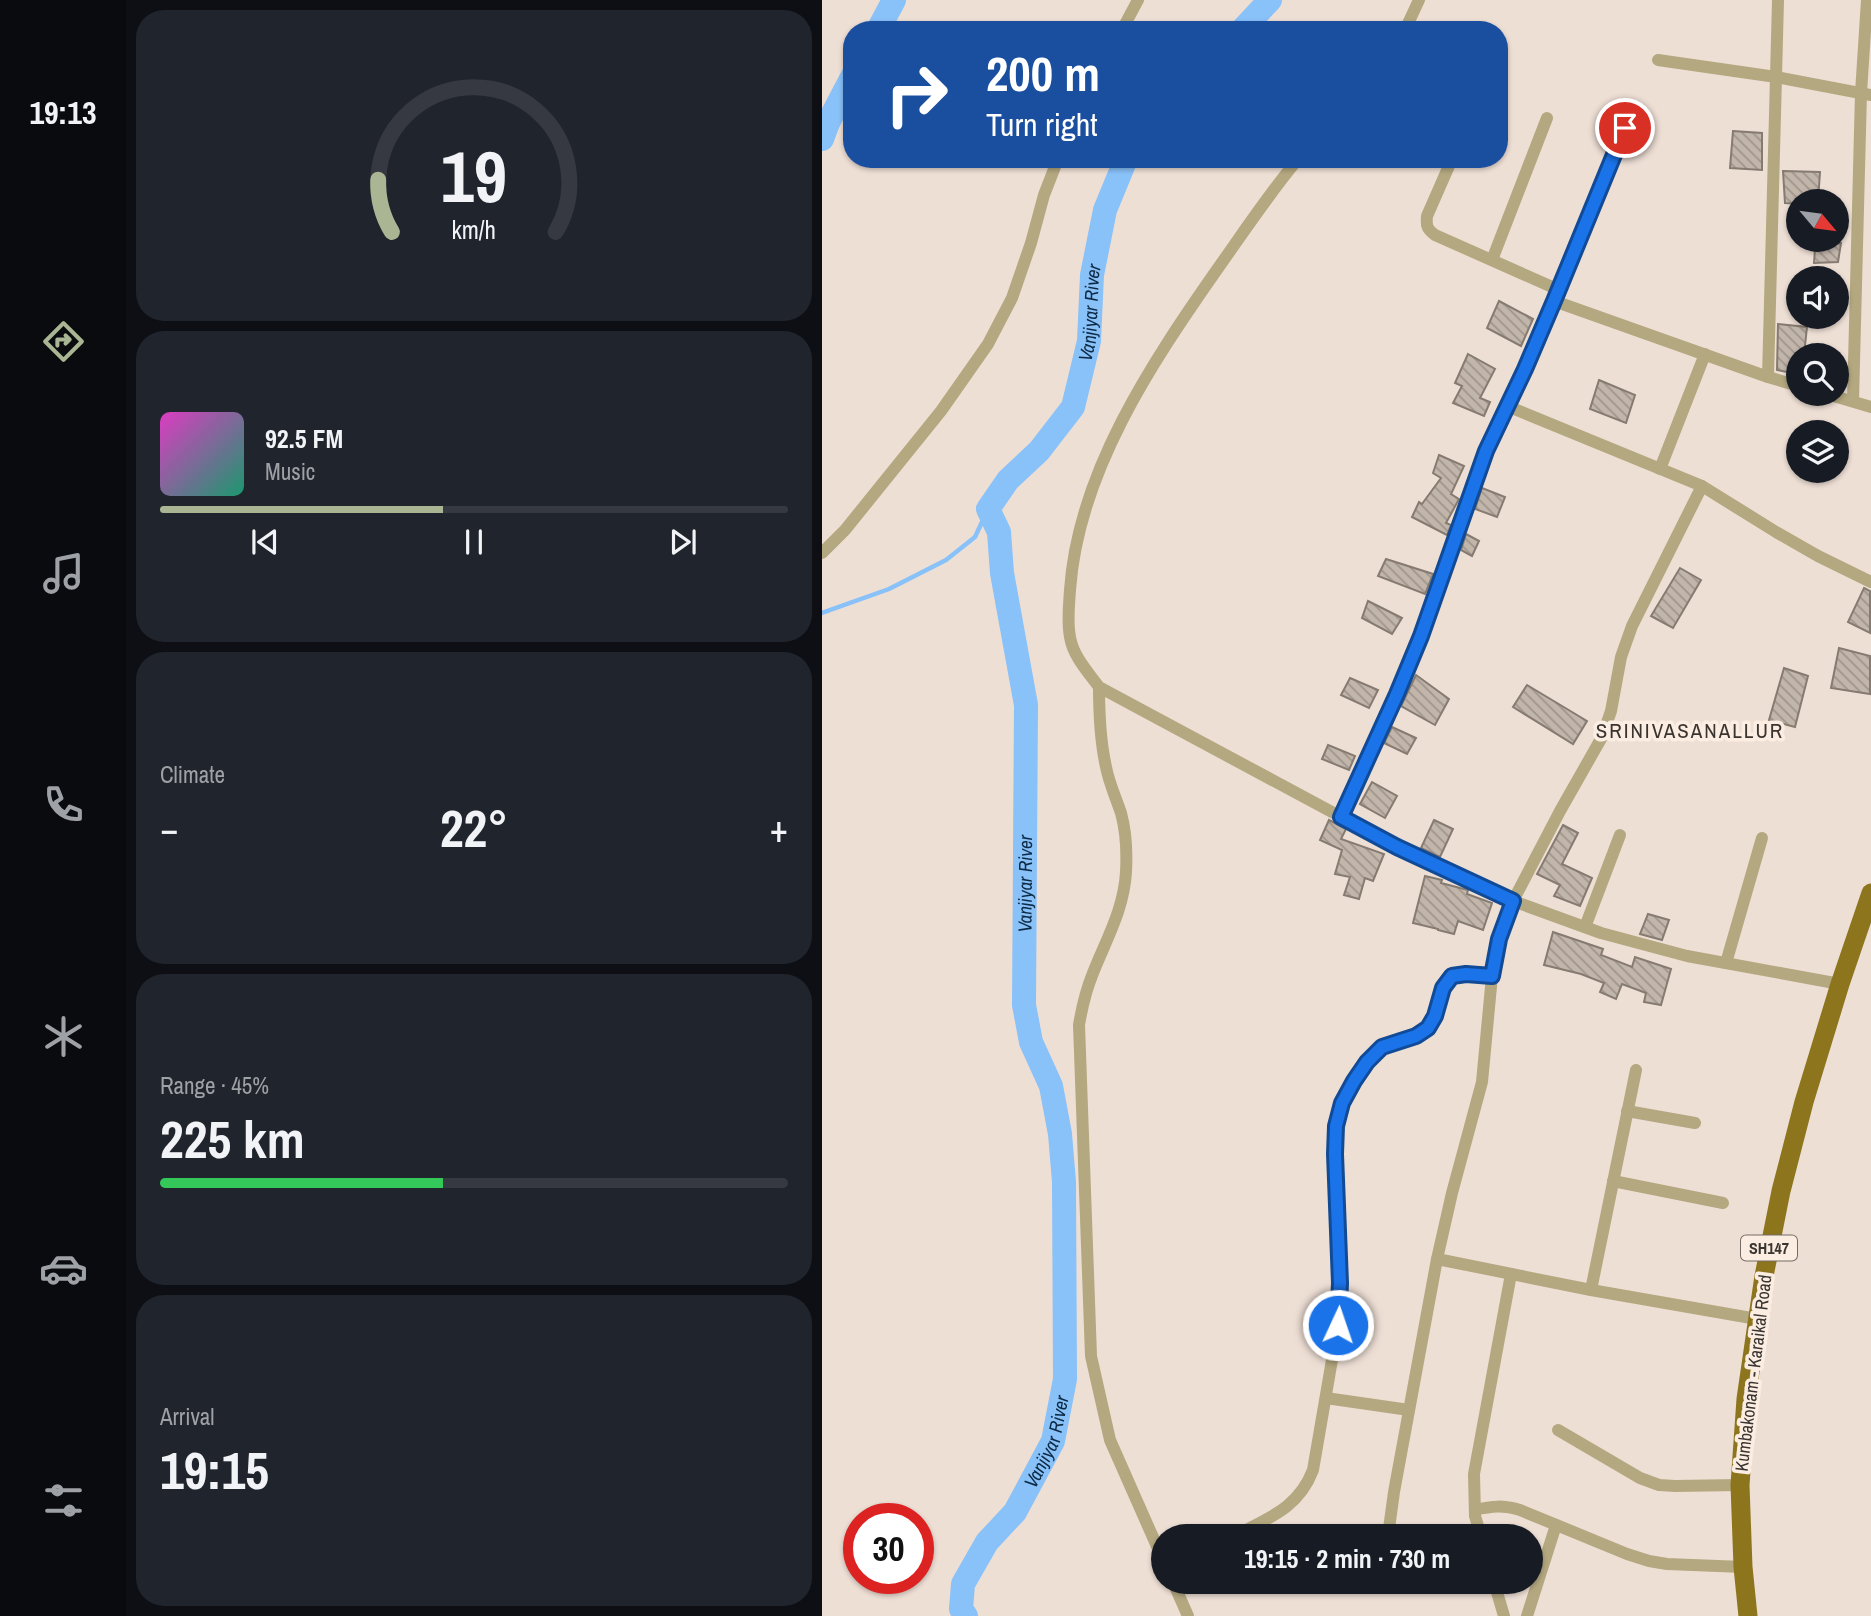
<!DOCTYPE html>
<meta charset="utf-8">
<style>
body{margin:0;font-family:"Archivo Narrow",sans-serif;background:#20242c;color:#f1f3f6;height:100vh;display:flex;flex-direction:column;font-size:26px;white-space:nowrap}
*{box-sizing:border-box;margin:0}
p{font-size:23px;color:#9ea1a6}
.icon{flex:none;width:38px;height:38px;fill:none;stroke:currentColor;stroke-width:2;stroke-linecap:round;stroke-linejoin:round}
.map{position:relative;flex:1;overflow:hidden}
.sheet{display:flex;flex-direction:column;gap:10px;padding:10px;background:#0d0f14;width:696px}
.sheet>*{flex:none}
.top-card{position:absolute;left:21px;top:21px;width:665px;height:147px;border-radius:28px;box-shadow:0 2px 5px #0004;background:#1a4fa0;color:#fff;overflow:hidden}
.needle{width:46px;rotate:119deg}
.buttons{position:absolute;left:964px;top:189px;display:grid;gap:14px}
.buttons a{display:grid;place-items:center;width:63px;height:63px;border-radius:50%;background:#171b24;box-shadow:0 2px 5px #0004;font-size:35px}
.speed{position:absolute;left:21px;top:1503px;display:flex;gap:14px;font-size:35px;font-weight:700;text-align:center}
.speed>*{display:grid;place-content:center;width:91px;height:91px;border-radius:50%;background:#171b24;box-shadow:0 2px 5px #0004;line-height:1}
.speed .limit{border:10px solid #d22;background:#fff;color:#111}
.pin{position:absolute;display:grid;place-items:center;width:60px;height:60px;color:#fff;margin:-30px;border:4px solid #fff;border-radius:50%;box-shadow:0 2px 7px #0007}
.me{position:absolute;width:77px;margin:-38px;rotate:3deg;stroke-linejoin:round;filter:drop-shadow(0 0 5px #0008)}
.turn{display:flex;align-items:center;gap:24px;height:147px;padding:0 28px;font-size:32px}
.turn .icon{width:91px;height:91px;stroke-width:2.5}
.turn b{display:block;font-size:49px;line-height:60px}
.big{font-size:52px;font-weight:700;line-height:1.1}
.sheet .card{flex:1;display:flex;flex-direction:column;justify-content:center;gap:10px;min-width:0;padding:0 24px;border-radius:28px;background:#20242c}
.sheet .dial{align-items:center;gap:0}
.dial svg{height:182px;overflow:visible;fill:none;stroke:#363941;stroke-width:7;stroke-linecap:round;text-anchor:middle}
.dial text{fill:#f1f3f6;stroke:none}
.song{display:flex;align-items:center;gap:21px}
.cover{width:84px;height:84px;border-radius:10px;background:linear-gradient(135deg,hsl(310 70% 55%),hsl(160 70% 35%))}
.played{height:7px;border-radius:4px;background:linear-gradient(90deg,#a9b593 45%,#363941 45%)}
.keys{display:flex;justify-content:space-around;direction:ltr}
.heat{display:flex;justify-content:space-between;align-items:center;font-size:38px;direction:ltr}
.charge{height:10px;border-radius:5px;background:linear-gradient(90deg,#34c759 45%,#363941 0)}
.trip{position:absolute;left:329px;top:1524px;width:392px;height:70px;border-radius:35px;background:#171b24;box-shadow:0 2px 5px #0004;font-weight:700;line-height:70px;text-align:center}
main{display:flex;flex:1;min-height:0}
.tab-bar{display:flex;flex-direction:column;width:126px;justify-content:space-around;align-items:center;background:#090b0e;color:#9ea1a6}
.tab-bar .icon{width:49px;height:49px}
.tab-bar .on{color:#a9b593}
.tab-bar b{font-size:32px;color:#f1f3f6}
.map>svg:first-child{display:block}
</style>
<main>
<nav class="tab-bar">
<b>19:13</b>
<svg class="icon on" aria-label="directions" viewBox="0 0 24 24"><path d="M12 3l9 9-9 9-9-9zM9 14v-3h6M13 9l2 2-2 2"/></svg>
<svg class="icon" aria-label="music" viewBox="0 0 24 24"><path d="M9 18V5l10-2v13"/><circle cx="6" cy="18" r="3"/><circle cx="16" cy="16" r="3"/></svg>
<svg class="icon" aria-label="phone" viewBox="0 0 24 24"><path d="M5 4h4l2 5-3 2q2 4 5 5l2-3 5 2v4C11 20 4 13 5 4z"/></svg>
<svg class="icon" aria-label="climate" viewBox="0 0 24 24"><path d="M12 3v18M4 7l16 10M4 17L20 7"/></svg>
<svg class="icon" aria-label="car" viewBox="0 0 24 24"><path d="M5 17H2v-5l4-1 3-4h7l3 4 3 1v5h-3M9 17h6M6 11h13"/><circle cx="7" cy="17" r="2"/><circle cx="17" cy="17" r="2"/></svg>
<svg class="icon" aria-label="filters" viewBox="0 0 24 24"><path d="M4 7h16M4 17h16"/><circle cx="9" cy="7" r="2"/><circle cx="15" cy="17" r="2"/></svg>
</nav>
<section class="sheet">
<div class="card dial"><svg viewBox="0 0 100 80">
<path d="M14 69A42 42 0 1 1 86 69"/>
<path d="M14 69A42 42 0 0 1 8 46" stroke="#a9b593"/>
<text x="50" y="56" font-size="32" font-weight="700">19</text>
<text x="50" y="72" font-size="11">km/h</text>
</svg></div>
<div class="card">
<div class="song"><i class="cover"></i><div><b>92.5 FM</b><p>Music</p></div></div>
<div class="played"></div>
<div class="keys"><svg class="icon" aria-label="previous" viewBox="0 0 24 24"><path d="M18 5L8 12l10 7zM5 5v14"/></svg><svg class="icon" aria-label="pause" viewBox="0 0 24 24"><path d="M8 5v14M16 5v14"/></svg><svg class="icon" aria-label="next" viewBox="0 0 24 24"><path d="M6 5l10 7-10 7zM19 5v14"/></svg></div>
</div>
<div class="card"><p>Climate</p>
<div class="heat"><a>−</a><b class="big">22°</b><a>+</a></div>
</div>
<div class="card"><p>Range · 45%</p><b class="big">225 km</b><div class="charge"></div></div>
<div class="card"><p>Arrival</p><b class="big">19:15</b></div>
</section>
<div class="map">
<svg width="1049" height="1616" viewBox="0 0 1049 1616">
<defs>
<pattern id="building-back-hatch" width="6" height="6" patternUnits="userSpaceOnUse" patternTransform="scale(1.75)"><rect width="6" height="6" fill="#c2b6ab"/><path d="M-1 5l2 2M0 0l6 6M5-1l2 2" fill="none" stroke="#9f958c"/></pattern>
</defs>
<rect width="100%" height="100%" fill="#eedfd5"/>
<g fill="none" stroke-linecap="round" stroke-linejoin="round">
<polyline stroke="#89c1f9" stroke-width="4.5" points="0,613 67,589 124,560 153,537 166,509"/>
<g stroke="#89c1f9" stroke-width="24">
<polyline points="56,30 72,0"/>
<polyline points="420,30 448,0"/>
<polyline points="0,139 6,123 30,77"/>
<path id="s1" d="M144 1616 139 1609 141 1584 165 1542 193 1512 231 1441 243 1379 242 1182 238 1134 229 1086 209 1042 202 1005 204 705 180 573 177 532 166 509 186 480 217 451 251 407 267 341 270 275 283 210 304 159"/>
</g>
</g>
<g fill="url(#building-back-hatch)" stroke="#867b70" stroke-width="2">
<polygon points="911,131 940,133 940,170 908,168"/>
<polygon points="961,171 998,172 996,201 976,201 976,204 963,203"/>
<polygon points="1019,243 1016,262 992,263 993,248"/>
<polygon points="677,301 711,319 699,346 665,328"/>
<polygon points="956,324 985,327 982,355 976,355 976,374 955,370"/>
<polygon points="646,354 673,369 658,398 668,402 662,416 631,403 640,386 633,383"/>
<polygon points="777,380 813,395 804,423 768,409"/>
<polygon points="617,455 642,466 629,494 637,499 624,523 629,525 625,535 590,517 597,502 600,504 619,478 611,473"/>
<polygon points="660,488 683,497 675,517 653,509"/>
<polygon points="644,534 657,541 650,556 639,550"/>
<polygon points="564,559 611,574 603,594 556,576"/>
<polygon points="858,568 879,580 851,628 829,616"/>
<polygon points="1042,588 1048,591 1048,633 1026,622"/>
<polygon points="546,601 580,618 570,634 540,618"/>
<polygon points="1017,648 1048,656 1048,694 1009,688"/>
<polygon points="962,668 986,676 973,727 947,720"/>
<polygon points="594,675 627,699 613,725 579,706"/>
<polygon points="528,678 556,690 547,708 519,695"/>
<polygon points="705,685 765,721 751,744 691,707"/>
<polygon points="570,727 594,738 585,754 562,743"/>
<polygon points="506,745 533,756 527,770 500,759"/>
<polygon points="550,782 575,796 563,818 538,804"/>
<polygon points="507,820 524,829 519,839 562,854 551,881 543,878 537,899 522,895 528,877 513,874 520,850 498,840"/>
<polygon points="612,820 631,829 618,857 599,848"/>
<polygon points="741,825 756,833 740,864 770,878 758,906 732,896 738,885 715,874"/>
<polygon points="603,876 620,880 619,883 646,890 645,894 670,903 661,930 636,921 632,934 616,930 616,929 591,923"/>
<polygon points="826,914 847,920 840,940 818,934"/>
<polygon points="731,932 781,949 779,955 810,967 813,957 849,969 839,1005 822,1002 824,993 800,984 794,999 778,992 782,983 759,974 722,965"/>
</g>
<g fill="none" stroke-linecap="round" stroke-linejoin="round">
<g stroke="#b4a880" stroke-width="12">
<polyline points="300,30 316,0"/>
<polyline points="583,30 597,0"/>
<polyline points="836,60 954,77 956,0"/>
<path d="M476 159C446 195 421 233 394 271 329 364 256 473 248 590 247 605 245 622 248 637 251 656 266 672 277 687L575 847 691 901 779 933 865 956 1018 984"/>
<path d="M630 159 605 216C604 226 605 229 613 235L737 290"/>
<polyline points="670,260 725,118"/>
<polyline points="732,301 946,377 976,386"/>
<polyline points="946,377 954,77 1049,95"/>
<polyline points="1005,394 1049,407"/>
<polyline points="1031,401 1039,93 1045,0"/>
<polyline points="685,406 880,486 954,532 996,556 1049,582"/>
<polyline points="838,469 883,354"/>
<polyline points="0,553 23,530 119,411 166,344 190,298 209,243 222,195 236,159"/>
<path d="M277 687C277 714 278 740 284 767 287 783 294 798 299 813 304 831 305 853 304 872 302 909 284 940 271 973 264 990 260 1007 257 1025L269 1356 288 1440 341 1560"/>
<polyline points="518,817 575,694 599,637 664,451 703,369 732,301 803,128"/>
<polyline points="763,927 798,835"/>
<polyline points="904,963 940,838"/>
<polyline points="805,1111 873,1123"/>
<polyline points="791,1181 901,1203"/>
<polyline points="615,1259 769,1290 935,1319"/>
<polyline points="769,1290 814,1070"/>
<polyline points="504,1398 587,1410"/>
<polyline points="736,1430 818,1478 837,1485 853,1486 918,1485"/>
<path d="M653 1510C670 1506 681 1505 698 1510L805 1554 827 1561 845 1564 921 1567"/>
<path d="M412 1536C446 1518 476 1509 491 1470L516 1325 518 1283 513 1154 514 1126 520 1103 532 1081 545 1062 560 1047 594 1036 605 1028 613 1016 621 988 630 977 644 974 670 976"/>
<polyline points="566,1536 572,1492 615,1259 630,1193 660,1082 670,976 677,939 691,901 738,811 780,737 789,711 799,657 810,626 880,486"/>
<polyline points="659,1536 653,1516 652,1474 689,1274"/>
<polyline points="351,1582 366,1616"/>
<polyline points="672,1582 682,1616"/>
<polyline points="705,1616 734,1525"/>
</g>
<polyline stroke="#8d751e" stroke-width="19" points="926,1616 921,1567 918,1485 924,1399 942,1276 959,1191 982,1102 1018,984 1049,893"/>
</g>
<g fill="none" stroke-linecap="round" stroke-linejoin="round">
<defs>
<polyline id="route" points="516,1325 518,1283 513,1154 514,1126 520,1103 532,1081 545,1062 560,1047 594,1036 606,1028 613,1016 621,988 630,976 644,974 670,976 677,939 691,901 575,847 519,817 575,694 599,636 664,451 703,369 732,301 803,128"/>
</defs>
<use href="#route" stroke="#114b97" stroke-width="18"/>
<use href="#route" stroke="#1a73e8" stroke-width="12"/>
</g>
<g text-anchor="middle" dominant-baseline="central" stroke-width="7" stroke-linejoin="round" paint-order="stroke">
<rect fill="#fbede2" stroke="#746c65" stroke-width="2" x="919" y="1235.5" width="56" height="25" rx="5"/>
<g font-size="16" font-weight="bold" fill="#3a3430">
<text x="947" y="1248">SH147</text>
</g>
<g font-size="18" fill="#3a3430" stroke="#fbede2">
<text transform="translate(931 1373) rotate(-83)">Kumbakonam - Karaikal Road</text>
</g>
<g font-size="19" font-style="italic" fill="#0d2b46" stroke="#fbede2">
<text stroke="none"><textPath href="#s1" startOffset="1377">Vanjiyar River</textPath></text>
<text stroke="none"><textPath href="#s1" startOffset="768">Vanjiyar River</textPath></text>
<text stroke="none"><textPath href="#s1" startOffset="201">Vanjiyar River</textPath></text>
</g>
<g font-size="21" letter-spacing="2" fill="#3a3430" stroke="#fbede2">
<text x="868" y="730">SRINIVASANALLUR</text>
</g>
</g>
</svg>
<div class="buttons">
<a><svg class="needle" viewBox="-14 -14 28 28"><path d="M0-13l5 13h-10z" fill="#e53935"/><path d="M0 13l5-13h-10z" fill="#9ea1a6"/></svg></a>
<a><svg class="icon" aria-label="sound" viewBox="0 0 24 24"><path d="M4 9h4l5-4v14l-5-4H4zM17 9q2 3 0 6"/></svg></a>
<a><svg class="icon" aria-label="search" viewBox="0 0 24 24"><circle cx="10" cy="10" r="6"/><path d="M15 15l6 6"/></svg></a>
<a><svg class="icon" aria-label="layers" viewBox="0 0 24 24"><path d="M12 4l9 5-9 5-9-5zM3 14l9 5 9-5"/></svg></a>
</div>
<div class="speed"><div class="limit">30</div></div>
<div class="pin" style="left:803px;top:128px;background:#d93025"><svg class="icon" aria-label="arrive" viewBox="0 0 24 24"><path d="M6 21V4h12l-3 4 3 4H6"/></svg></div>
<svg class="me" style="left:516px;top:1325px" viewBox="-20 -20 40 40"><circle r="17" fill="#1a73e8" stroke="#fff" stroke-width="3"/><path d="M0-11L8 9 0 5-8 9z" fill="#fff"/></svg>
<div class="trip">19:15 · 2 min · 730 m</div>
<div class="top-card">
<div class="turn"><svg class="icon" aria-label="right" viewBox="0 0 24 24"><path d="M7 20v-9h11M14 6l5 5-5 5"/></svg><div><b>200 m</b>Turn right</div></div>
</div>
</div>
</main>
